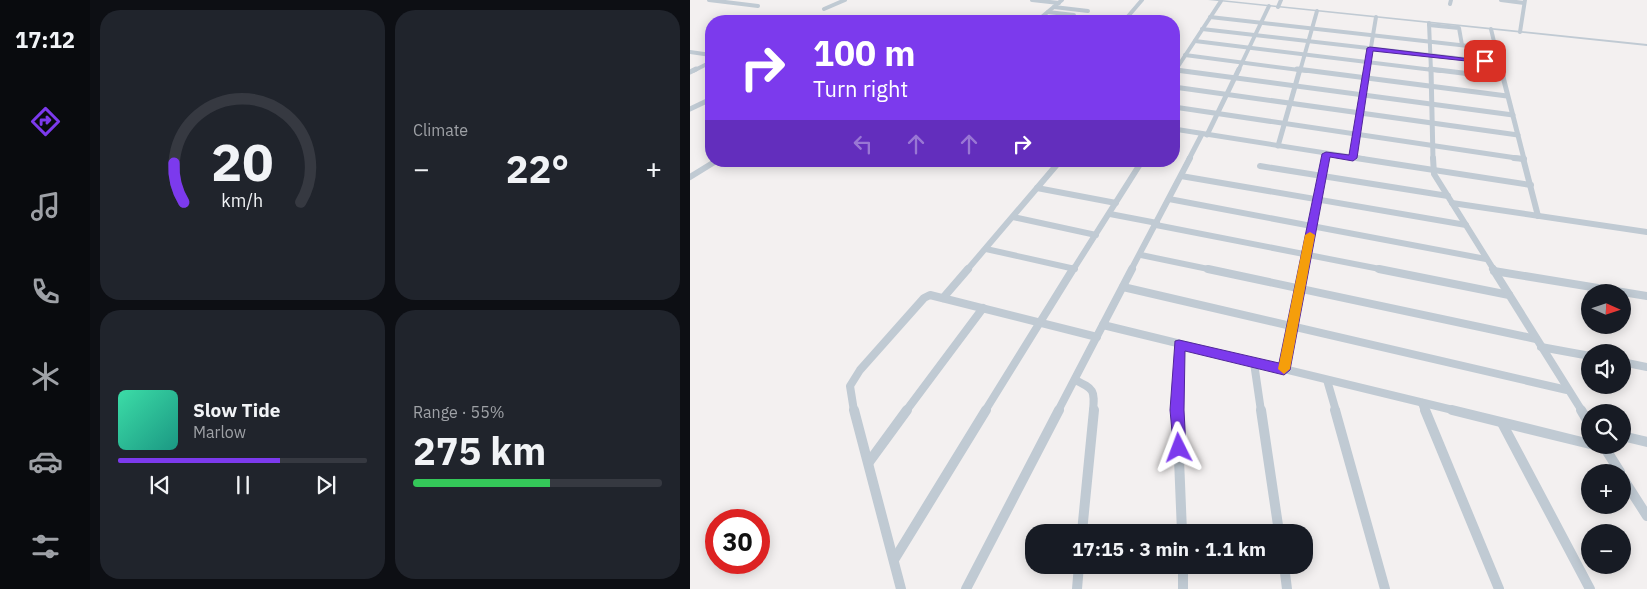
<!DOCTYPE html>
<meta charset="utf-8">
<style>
body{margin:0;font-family:"IBM Plex Sans",sans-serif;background:#20242c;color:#f1f3f6;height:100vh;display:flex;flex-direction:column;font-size:19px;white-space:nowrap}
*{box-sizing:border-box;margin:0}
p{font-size:16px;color:#9ea1a6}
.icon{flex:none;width:28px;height:28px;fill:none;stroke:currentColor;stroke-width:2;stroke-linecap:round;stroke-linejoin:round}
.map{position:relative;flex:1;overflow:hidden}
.drawer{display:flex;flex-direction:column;gap:10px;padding:10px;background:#0d0f14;width:600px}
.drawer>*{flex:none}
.top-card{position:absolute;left:15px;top:15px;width:475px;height:152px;border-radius:20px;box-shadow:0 2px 12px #0003;background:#7c3aed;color:#fff;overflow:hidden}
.needle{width:32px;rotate:93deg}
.controls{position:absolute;left:891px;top:284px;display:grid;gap:10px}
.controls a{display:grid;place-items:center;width:50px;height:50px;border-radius:50%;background:#171b24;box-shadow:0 2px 12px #0003;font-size:25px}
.speed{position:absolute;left:15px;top:509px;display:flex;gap:10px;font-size:25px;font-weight:700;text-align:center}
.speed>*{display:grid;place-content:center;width:65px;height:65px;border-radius:50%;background:#171b24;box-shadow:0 2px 12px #0003;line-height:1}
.speed .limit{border:8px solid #d22;background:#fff;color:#111}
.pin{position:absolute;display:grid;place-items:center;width:42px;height:42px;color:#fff;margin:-21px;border-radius:10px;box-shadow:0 2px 8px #0006}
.me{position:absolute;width:55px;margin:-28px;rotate:357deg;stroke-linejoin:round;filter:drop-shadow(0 0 4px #0008)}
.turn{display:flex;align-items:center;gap:18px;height:105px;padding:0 25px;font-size:22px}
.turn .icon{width:65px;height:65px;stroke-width:2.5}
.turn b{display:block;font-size:35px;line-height:42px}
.lanes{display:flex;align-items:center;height:48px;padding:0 25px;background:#0003;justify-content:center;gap:25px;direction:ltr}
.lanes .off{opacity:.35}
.big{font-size:38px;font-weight:800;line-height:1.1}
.drawer .tile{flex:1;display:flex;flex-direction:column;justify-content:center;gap:8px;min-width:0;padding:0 18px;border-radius:20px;background:#20242c}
.drawer .dial{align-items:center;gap:0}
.dial svg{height:130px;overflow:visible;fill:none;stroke:#363941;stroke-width:7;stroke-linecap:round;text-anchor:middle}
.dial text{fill:#f1f3f6;stroke:none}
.song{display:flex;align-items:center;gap:15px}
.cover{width:60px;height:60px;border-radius:8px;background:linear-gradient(135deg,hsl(160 70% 55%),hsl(170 70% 35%))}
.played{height:5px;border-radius:2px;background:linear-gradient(90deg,#7c3aed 65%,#363941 65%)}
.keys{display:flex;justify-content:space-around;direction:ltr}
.heat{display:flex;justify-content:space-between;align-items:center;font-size:28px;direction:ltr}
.charge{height:8px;border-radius:4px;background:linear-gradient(90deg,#34c759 55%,#363941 0)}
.drawer .tiles{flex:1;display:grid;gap:10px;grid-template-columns:repeat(2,1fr)}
.trip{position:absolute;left:335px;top:524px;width:288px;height:50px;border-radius:20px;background:#171b24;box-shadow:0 2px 12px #0003;font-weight:800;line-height:50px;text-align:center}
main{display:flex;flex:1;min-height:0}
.menu{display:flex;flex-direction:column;width:90px;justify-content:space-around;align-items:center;background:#090b0e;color:#9ea1a6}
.menu .icon{width:35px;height:35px}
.menu .current{color:#7c3aed}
.menu b{font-size:22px;color:#f1f3f6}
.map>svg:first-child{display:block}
</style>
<main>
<nav class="menu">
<b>17:12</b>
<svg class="icon current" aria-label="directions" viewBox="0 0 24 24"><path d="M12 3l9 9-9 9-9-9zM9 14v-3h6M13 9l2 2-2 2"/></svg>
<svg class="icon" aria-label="music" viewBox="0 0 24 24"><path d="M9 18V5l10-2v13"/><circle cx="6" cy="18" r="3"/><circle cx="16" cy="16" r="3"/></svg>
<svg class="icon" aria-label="phone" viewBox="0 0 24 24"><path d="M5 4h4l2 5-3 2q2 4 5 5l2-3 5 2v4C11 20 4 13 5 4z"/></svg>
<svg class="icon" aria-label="climate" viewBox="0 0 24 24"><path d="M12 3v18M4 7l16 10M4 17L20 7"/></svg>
<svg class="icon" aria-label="car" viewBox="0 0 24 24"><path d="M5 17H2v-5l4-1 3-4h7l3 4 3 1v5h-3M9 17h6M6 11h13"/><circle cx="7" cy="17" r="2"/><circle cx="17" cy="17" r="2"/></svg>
<svg class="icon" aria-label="filters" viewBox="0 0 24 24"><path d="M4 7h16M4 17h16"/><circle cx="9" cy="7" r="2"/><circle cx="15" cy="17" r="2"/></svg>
</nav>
<section class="drawer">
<div class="tiles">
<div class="tile dial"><svg viewBox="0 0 100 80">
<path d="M14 69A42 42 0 1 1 86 69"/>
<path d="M14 69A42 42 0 0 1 8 45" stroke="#7c3aed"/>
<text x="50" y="56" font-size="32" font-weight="700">20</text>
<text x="50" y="72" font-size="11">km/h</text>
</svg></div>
<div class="tile"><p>Climate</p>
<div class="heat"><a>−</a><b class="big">22°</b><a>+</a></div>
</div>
<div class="tile">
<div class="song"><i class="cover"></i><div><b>Slow Tide</b><p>Marlow</p></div></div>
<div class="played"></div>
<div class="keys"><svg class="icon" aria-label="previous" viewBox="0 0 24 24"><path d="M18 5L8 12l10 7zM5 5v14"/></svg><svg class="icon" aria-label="pause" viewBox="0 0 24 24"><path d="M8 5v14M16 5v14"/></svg><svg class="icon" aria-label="next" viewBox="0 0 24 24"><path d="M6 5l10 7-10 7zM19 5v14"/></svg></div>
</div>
<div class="tile"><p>Range · 55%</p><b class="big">275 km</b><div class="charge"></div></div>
</div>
</section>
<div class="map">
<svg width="957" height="589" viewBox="0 0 957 589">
<rect width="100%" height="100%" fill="#f3f0f0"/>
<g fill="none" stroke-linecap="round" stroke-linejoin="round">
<g stroke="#c0cad3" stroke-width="4">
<polyline points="19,0 68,6"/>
<polyline points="342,0 369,3"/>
<polyline points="811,0 834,3"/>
<polyline points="760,4 761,0"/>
<polyline points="364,7 398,11"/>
<polyline points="588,7 591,0"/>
<polyline points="134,9 155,0"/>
<polyline points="358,12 384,15"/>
<polyline points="520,17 805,49"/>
<polyline points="347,21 372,0"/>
<polyline points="434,21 452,0"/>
<polyline points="739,23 741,71"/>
<polyline points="739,25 769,28 772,45"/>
<polyline points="512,29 809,63"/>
<polyline points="801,29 811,71"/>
<polyline points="830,32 835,0"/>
<polyline points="505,41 751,71"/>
<polyline points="0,52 21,55"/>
<polyline points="495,55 617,71"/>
<polyline points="486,70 490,71"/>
<polyline points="3,71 21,62"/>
<polyline points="485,71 531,1"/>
<polyline points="548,71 579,6"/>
<polyline points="610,71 627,11"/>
<polyline points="677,71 686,17"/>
</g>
<g stroke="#c0cad3" stroke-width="5">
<polyline points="607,69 817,96"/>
<polyline points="740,69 813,78"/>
<polyline points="741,69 743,159"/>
<polyline points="811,69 834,159"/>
<polyline points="486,70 823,115"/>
<polyline points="0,72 6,69"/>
<polyline points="484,72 486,69"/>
<polyline points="484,87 828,135"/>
<polyline points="484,107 833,159"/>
<polyline points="0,109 21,99"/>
<polyline points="484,129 674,159"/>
<polyline points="517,135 549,69"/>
<polyline points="588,146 610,69"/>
<polyline points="663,158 677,69"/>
<polyline points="499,159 512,134"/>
<polyline points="635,159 636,154"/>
</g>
<g stroke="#c0cad3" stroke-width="6">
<polyline points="666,158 841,185"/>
<polyline points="743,158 744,174 804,270"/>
<polyline points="824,158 834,159"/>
<polyline points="833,158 848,216"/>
<polyline points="570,166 758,196"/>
<polyline points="491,176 776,225"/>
<polyline points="0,177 26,161"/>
<polyline points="347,188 426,203"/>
<polyline points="479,199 796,259"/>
<polyline points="762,203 957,232"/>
<polyline points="420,214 467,223"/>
<polyline points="323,217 406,235"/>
<polyline points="466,225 695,270"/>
<polyline points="296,249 385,269"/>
<polyline points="451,255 523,270"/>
<polyline points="277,270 370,161"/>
<polyline points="383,270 452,161"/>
<polyline points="441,270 500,158"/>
<polyline points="613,270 635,158"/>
</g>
<g stroke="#c0cad3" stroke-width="8">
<polyline points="518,269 846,339"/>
<polyline points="689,269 819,295"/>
<polyline points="803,269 892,411"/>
<polyline points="804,271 957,296"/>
<polyline points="433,287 877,390"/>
<polyline points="253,298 278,269"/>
<polyline points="413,325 767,411"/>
<polyline points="851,347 900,356"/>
<polyline points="932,362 957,367"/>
<polyline points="564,363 571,411"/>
<polyline points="594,370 614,269"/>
<path d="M385 380C404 389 405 390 403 411"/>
<polyline points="637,380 646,411"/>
<polyline points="732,403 735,411"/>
<polyline points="164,411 160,386 170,370 234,298 240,295 407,337"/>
<polyline points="216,411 293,308"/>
<polyline points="295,411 383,269"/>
<polyline points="368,411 442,269"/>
<polyline points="487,411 489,345"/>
</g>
<g stroke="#c0cad3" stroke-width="10">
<polyline points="164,410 211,589"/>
<polyline points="487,410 492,532"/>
<polyline points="571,410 589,532"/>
<polyline points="645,410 695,589"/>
<polyline points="735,410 809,589"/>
<polyline points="762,410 900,444"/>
<polyline points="891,410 900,425"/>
<polyline points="812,423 900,589"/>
<polyline points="932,436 957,442"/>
<polyline points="913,445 930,472"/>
<polyline points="179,462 217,410"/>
<polyline points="932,477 957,516"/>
<polyline points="392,532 404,410"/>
<polyline points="204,560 296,410"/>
<polyline points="493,565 493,589"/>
<polyline points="594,565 597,589"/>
<polyline points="276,589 369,410"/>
<polyline points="387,589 389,565"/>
</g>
<polygon fill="#c0cad3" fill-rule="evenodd" points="518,0 532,0 957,44 957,46"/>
</g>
<polygon fill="#7c3aed" stroke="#51269a" points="680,47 798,61 795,63 683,51 667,158 663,161 640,157 600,370 594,375 495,351 494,410 496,448 494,453 489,455 484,453 480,410 485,341 489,340 589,363 632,154 636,152 659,155 677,48"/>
<polygon fill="#f59e0b" points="620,232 625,235 600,369 594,374 588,369 615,235"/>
</svg>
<div class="controls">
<a><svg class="needle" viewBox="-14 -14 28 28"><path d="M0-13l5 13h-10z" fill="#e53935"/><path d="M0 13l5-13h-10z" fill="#9ea1a6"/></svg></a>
<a><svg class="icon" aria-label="sound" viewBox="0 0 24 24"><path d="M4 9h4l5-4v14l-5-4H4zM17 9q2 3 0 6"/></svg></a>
<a><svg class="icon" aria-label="search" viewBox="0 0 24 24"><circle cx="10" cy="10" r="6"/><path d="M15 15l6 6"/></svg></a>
<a>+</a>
<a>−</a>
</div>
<div class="speed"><div class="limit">30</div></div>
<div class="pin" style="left:795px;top:61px;background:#d93025"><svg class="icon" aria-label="arrive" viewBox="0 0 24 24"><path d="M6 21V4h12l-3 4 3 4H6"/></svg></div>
<svg class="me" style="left:489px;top:448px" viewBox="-20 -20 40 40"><path d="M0-17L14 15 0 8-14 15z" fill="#7c3aed" stroke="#fff" stroke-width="4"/></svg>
<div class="trip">17:15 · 3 min · 1.1 km</div>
<div class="top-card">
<div class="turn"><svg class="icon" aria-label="right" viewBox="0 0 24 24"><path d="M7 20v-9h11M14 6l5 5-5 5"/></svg><div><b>100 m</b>Turn right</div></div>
<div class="lanes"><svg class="icon off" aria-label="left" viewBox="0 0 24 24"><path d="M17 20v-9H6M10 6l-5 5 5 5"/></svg><svg class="icon off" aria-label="ahead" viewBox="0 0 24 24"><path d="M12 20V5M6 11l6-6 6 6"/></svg><svg class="icon off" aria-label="ahead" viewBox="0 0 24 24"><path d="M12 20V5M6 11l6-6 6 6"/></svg><svg class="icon" aria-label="right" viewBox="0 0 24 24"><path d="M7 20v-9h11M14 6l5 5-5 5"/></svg></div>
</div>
</div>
</main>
